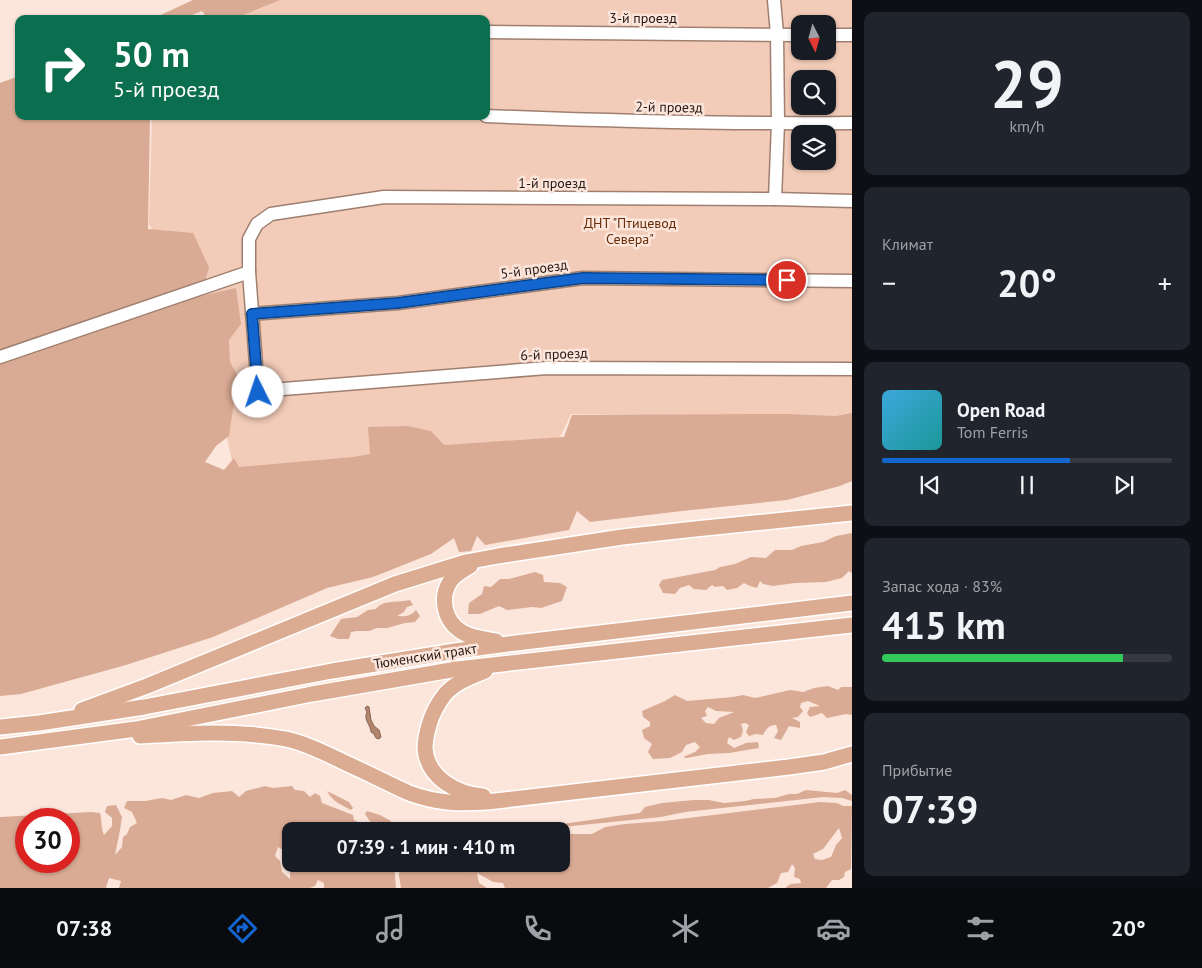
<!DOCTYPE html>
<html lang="ru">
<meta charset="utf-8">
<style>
body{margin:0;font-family:"PT Sans",sans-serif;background:#20242c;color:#f1f3f6;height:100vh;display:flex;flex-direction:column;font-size:19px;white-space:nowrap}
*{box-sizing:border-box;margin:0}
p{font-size:16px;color:#9ea1a6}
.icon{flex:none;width:28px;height:28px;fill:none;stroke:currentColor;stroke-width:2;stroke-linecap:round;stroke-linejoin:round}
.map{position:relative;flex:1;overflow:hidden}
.side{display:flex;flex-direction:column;gap:12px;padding:12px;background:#0d0f14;width:350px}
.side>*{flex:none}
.hud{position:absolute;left:15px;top:15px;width:475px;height:105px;border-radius:10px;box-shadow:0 1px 4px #0004;background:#0b6e4f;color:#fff;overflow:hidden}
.needle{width:32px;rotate:174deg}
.controls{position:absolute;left:791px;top:15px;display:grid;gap:10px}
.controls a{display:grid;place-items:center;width:45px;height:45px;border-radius:10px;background:#171b24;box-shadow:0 1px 4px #0004;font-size:25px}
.speed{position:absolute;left:15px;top:808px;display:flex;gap:10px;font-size:25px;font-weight:700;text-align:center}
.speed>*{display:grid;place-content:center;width:65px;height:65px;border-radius:50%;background:#171b24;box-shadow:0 1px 4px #0004;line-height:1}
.speed .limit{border:8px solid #d22;background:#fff;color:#111}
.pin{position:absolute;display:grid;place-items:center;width:42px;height:42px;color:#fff;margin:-21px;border:2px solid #fff;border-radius:50%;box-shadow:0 1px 5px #0007}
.me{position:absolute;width:55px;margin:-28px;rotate:356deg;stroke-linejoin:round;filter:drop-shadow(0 0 4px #0008)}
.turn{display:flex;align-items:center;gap:18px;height:105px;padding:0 15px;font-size:22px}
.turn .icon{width:65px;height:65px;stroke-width:2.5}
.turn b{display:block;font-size:35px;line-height:42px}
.big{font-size:38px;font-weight:700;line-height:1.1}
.side .card{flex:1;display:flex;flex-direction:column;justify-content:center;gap:8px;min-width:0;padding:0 18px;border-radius:10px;background:#20242c}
.side .dial{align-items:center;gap:0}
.dial b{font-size:65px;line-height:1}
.song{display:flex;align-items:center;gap:15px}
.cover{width:60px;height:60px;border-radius:8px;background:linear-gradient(135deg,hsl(200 70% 55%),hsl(180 70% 35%))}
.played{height:5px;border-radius:2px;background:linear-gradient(90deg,#1366d0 65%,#363941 65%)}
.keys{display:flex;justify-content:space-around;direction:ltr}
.heat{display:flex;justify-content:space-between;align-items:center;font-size:28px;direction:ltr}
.charge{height:8px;border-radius:4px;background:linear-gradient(90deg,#34c759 83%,#363941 0)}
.trip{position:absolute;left:282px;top:822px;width:288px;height:50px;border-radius:10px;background:#171b24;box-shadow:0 1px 4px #0004;font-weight:700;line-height:50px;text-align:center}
.tab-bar{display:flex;height:80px;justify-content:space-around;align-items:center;background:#090b0e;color:#9ea1a6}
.tab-bar .icon{width:35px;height:35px}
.tab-bar .selected{color:#1366d0}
.tab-bar b{font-size:22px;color:#f1f3f6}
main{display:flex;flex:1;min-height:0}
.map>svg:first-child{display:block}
</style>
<main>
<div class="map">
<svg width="852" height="888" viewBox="0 0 852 888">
<rect width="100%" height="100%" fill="#fce6dc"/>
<path fill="#f3ccb9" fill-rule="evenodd" d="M250 0H852V418L571 414 560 437 235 473 196 304 149 224 152 116H486V19H203ZM800 24H828V51H800ZM800 79H828V106H800ZM800 134H828V161H800Z"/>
<g fill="#daab94" fill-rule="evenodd">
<polygon points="193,0 280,0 233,19 208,19 202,11 182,19 152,19"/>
<polygon points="19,76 19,116 150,116 148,229 193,233 209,267 201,296 236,288 241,324 229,340 230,362 238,376 229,436 216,446 205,462 224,470 234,458 239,467 353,457 370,454 368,427 407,426 431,431 444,445 564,437 572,415 787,414 836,416 852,413 852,481 840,486 787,500 682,511 590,522 577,511 569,530 485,545 477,536 471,551 459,552 454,538 431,554 373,577 327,588 213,637 126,665 21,694 0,696 0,83"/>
<polygon points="852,533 852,573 849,571 842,578 826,582 795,583 773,586 763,584 760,581 757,588 750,586 744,583 737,588 727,590 723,586 715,587 712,585 706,590 694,589 689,585 680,588 675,594 663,593 659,585 662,580 715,570 720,567 735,564 751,557 766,558 775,550 792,550 801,546 823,542 836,536"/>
<polygon points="535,572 543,575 544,582 560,583 567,587 562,601 541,608 532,607 507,610 499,606 480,614 468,614 469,603 482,594 484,586 491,587 500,579 509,579"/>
<path d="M410 600 413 605 407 607 404 612 397 616C405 617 411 616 416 610L420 616 415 622 405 623 387 628H377L369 631H357L351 632 349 639H338L330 636 341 619 357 617 368 610 376 609C384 599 398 603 410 600Z"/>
<path d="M828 686 838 690 841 687H852V715L846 714 827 718 822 713 810 717 807 713 810 707 820 706 808 701 801 703 800 707 803 711 798 717 792 718 800 722V728L789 726 781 740 774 738 778 731 776 725C769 725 766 729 763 735L756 734 749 736 746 732 749 725 745 723 741 724 743 730 741 737 734 740 729 737 727 743 734 748 746 743 758 742 759 748 729 753 708 754 687 758 683 757 695 752 700 747 695 742 686 745 682 752 670 758 653 759 648 752 652 744 644 738 642 730 650 726V722L643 717 642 711 665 701 675 695 687 701 733 697 743 695 755 698 790 690 803 692 814 688ZM708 707 716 711 734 712 719 718 714 724 706 723 701 718 707 716 705 711Z"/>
<path d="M265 786 273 788 292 786 295 790 304 791 310 797 315 793 320 796 322 803 353 815 354 820 370 828 372 831H291V864H328V865L330 864 336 866 337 864H394L396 888H324V883L318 880 315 886 310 888H119L121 881 109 878 106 888H113H0V817L91 812 100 813C102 821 101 828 104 835L112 826V818L105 812 107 806 116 805 122 817 120 830 115 855 122 847 123 837 127 834 130 827 137 823 132 812 124 808 127 801H145L162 798 171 800 186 795 199 798 213 793 232 791 239 797 246 791ZM26 819H69V861H26ZM278 847 288 853 287 861 290 871V879L282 872 280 861 275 856Z"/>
<path d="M806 790 837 793 845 790 852 795V801L842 798 823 797 685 812 661 817 543 829 539 831H478C497 829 516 829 536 827 570 824 605 817 640 813L645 807 662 803 694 800H709L724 803 745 801 754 799 775 798 789 794H797Z"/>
<path d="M327 791 349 802 353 808 351 810C340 804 333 802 327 791Z"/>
<path d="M820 802 837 803 843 806H852L851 869 845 872 844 877 839 880H832L826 888H786V887L791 884 801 883 800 879 794 877 795 868 792 864 788 872 781 873 777 883 768 888H505L503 883 493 882 477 873 479 883 487 888H401L399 876 400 864H433L434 865V864H453L467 873 459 864H561V834H592L605 827 625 824 664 821ZM839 828 842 838 836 845 831 857 822 860 815 859 813 854 823 849Z"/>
<polygon points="367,811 380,815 391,821 389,825 380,827 371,823 365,814"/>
</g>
<path fill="#b1846d" stroke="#876351" d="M367 706 369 707 371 720 374 726 379 730 381 737 379 739 376 738 374 734 371 732C371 725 363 720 367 712L365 708Z"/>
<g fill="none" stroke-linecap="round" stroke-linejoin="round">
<defs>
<g id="minor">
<polyline points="774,0 777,34 778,123 775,199"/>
<polyline points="486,32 800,35"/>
<polyline points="828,35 852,35"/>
<path d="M486 116C608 121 730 124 852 123"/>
<polyline points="852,201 775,199 384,197 271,214 257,224 249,239 249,272 258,391 547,368 852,369"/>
<polyline points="252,314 398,303 583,278 852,281"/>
<polyline points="0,357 249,272"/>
</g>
<g id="major">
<path d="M470 566C463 570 456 574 451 580 439 597 444 621 462 632 472 638 484 639 496 641"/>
<polyline points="82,710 147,686 395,584 466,562 498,556 622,537 695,529 852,513"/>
<polyline points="0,727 39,723 144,707 332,671 455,651 516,643 852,603"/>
<path d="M140 736C188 733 238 730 286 739 308 744 329 755 350 765 370 774 389 784 409 793 436 803 458 804 487 802L789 767 824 762 852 754"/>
<polyline points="0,747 136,729 312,694 457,669 852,625"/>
<path d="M483 796C457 794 427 778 425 748 425 741 427 732 429 725 432 714 438 703 445 694 456 682 470 677 485 671"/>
</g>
</defs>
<use href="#minor" stroke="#9f7f6f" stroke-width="15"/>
<use href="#major" stroke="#fff" stroke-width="18"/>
<use href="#minor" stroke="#fff" stroke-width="12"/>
<use href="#major" stroke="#dcac92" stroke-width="15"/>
</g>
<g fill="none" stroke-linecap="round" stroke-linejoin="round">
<defs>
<polyline id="route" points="258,392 252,314 398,303 583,278 787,280"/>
</defs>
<use href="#route" stroke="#0c4287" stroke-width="12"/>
<use href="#route" stroke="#1366d0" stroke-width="9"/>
</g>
<g text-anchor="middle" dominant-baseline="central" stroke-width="5" stroke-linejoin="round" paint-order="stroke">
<g font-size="14" fill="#241711" stroke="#fce6dc">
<text x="643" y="18">3-й проезд</text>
<text transform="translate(669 107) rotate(1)">2-й проезд</text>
<text x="552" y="183">1-й проезд</text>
<text transform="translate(534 269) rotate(-8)">5-й проезд</text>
<text transform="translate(554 354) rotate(-2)">6-й проезд</text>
<text transform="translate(425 656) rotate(-9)">Тюменский тракт</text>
</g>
<g font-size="14" fill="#672d09" stroke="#fce6dc">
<text x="630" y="223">ДНТ "Птицевод<tspan x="630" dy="16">Севера"</tspan></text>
</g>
</g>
</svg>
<div class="controls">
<a><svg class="needle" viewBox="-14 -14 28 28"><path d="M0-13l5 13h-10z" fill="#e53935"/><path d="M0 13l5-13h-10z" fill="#9ea1a6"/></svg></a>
<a><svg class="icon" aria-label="search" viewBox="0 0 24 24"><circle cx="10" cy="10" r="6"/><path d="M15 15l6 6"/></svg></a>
<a><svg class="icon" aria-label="layers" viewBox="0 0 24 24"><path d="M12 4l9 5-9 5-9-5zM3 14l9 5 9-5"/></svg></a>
</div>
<div class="speed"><div class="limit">30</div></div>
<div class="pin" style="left:787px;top:280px;background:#d93025"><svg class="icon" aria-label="arrive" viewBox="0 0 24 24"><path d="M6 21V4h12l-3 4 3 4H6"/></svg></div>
<svg class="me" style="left:258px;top:392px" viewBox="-20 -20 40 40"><circle r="19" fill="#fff"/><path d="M0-13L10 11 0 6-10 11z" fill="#1366d0"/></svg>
<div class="trip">07:39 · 1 мин · 410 m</div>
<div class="hud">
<div class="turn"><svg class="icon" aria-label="right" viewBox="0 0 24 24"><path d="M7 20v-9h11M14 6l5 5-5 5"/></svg><div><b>50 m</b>5-й проезд</div></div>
</div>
</div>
<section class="side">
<div class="card dial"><b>29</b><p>km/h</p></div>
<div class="card"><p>Климат</p>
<div class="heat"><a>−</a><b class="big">20°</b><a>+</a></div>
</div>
<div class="card">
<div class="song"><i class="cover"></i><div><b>Open Road</b><p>Tom Ferris</p></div></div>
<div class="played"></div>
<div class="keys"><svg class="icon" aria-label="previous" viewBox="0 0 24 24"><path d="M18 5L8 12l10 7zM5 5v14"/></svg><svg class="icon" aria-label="pause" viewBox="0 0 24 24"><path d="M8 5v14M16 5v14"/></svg><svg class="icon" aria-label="next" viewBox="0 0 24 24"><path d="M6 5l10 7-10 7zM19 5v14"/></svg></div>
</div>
<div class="card"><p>Запас хода · 83%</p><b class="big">415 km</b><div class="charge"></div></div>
<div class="card"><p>Прибытие</p><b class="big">07:39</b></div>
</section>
</main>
<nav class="tab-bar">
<b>07:38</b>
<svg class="icon selected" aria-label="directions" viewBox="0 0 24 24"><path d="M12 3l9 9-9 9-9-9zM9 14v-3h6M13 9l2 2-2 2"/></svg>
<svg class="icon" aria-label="music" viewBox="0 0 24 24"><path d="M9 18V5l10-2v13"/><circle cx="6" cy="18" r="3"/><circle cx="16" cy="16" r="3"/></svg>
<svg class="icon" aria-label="phone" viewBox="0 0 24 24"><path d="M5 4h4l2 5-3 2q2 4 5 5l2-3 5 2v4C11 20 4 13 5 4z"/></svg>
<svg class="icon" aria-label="climate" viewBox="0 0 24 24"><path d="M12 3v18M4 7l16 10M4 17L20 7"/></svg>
<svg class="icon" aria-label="car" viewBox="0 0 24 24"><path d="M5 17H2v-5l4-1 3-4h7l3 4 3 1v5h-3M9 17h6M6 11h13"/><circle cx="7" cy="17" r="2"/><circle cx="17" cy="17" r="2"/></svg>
<svg class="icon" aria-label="filters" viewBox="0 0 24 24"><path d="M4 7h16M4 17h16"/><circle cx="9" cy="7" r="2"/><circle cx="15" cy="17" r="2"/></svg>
<b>20°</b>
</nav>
